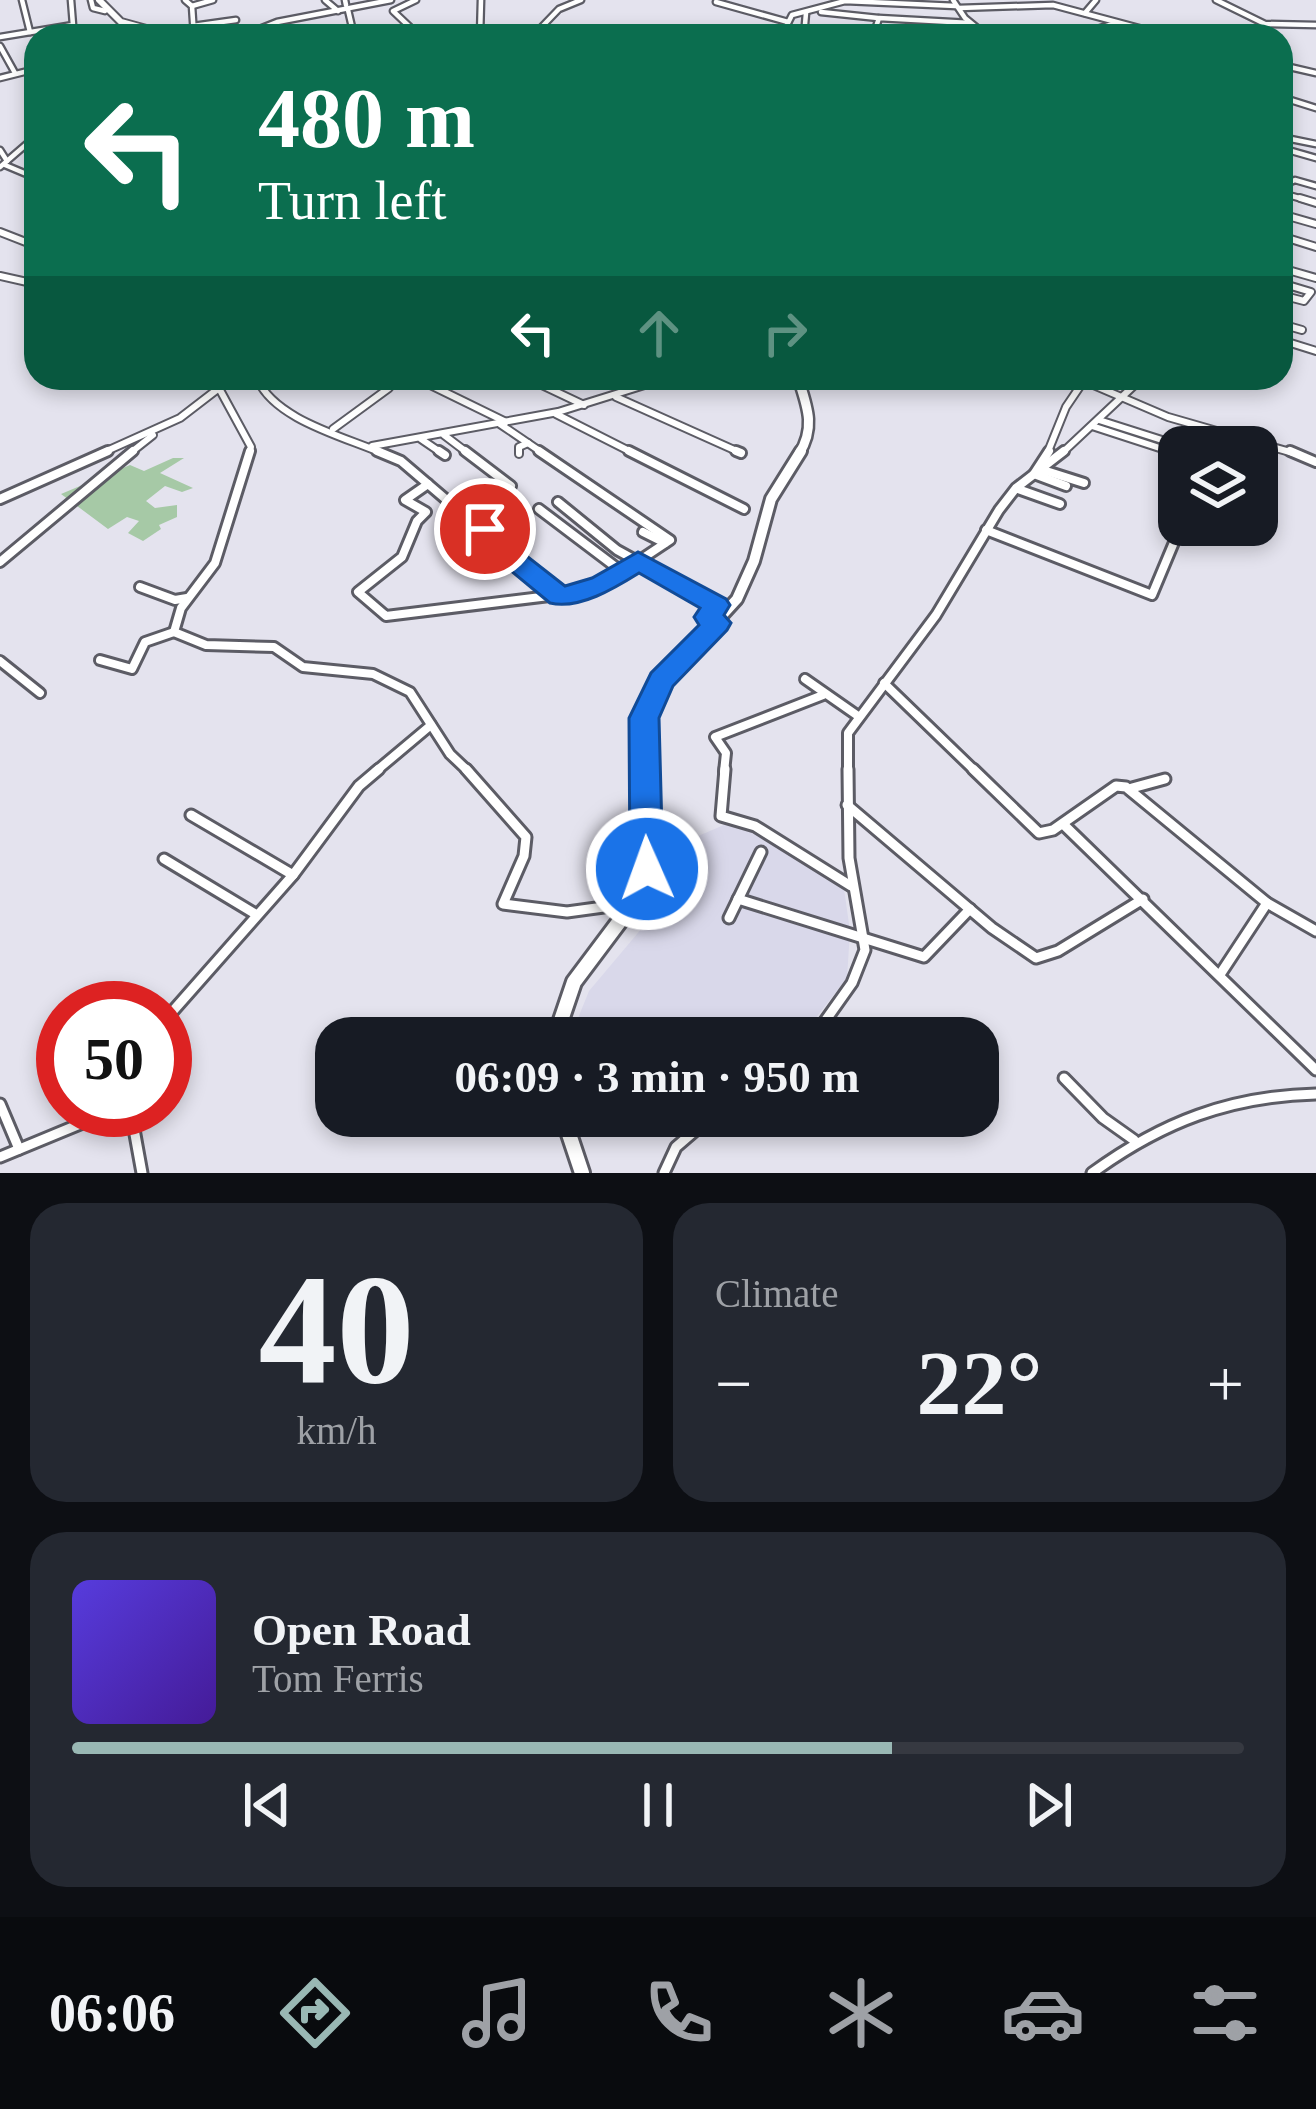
<!DOCTYPE html>
<meta charset="utf-8">
<style>
body{margin:0;font-family:"Times New Roman",serif;background:#242831;color:#f1f3f6;height:100vh;display:flex;flex-direction:column;font-size:45px;white-space:nowrap}
*{box-sizing:border-box;margin:0}
p{font-size:39px;color:#9ea1a6}
.icon{flex:none;width:66px;height:66px;fill:none;stroke:currentColor;stroke-width:2;stroke-linecap:round;stroke-linejoin:round}
.map{position:relative;height:1173px;overflow:hidden}
.details{display:flex;flex-direction:column;gap:30px;padding:30px;background:#0d0f14;flex:1}
.details>*{flex:none}
.top-card{position:absolute;left:24px;top:24px;width:1269px;height:366px;border-radius:36px;box-shadow:0 6px 18px #0003;background:#0b6e4f;color:#fff;overflow:hidden}
.controls{position:absolute;left:1158px;top:426px;display:grid;gap:24px}
.controls a{display:grid;place-items:center;width:120px;height:120px;border-radius:24px;background:#171b24;box-shadow:0 6px 18px #0003;font-size:60px}
.speed{position:absolute;left:36px;top:981px;display:flex;gap:24px;font-size:60px;font-weight:700;text-align:center}
.speed>*{display:grid;place-content:center;width:156px;height:156px;border-radius:50%;background:#171b24;box-shadow:0 6px 18px #0003;line-height:1}
.speed .limit{border:18px solid #d22;background:#fff;color:#111}
.pin{position:absolute;display:grid;place-items:center;width:102px;height:102px;color:#fff;margin:-51px;border:6px solid #fff;border-radius:50%;box-shadow:0 3px 12px #0007}
.me{position:absolute;width:132px;margin:-66px;rotate:358deg;stroke-linejoin:round;filter:drop-shadow(0 0 9px #0008)}
.turn{display:flex;align-items:center;gap:42px;height:252px;padding:0 36px;font-size:54px}
.turn .icon{width:156px;height:156px;stroke-width:2.5}
.turn b{display:block;font-size:84px;line-height:102px}
.lanes{display:flex;align-items:center;height:114px;padding:0 36px;background:#0003;justify-content:center;gap:60px;direction:ltr}
.lanes .off{opacity:.35}
.big{font-size:90px;font-weight:800;line-height:1.1}
.details .tile{flex:1;display:flex;flex-direction:column;justify-content:center;gap:18px;min-width:0;padding:0 42px;border-radius:36px;background:#242831}
.details .dial{align-items:center;gap:0}
.dial b{font-size:156px;line-height:1}
.song{display:flex;align-items:center;gap:36px}
.cover{width:144px;height:144px;border-radius:18px;background:linear-gradient(135deg,hsl(250 70% 55%),hsl(260 70% 35%))}
.played{height:12px;border-radius:6px;background:linear-gradient(90deg,#99b8b4 70%,#363941 70%)}
.keys{display:flex;justify-content:space-around;direction:ltr}
.heat{display:flex;justify-content:space-between;align-items:center;font-size:66px;direction:ltr}
.details .tiles{flex:1;display:grid;gap:30px;grid-template-columns:1fr 1fr}
.tile:last-child{grid-column:span 2}
.trip{position:absolute;left:315px;top:1017px;width:684px;height:120px;border-radius:36px;background:#171b24;box-shadow:0 6px 18px #0003;font-weight:800;line-height:120px;text-align:center}
.menu{display:flex;height:192px;justify-content:space-around;align-items:center;background:#090b0e;color:#9ea1a6}
.menu .icon{width:84px;height:84px}
.menu .selected{color:#99b8b4}
.menu b{font-size:54px;color:#f1f3f6}
.map>svg:first-child{display:block}
</style>
<div class="map">
<svg width="1316" height="1173" viewBox="0 0 1316 1173">
<rect width="100%" height="100%" fill="#e4e3ee"/>
<polygon fill="#d9d8ea" points="724,825 750,830 844,889 850,931 847,978 800,1038 570,1038 589,991 653,915 677,861 698,836"/>
<polygon fill="#a6c9a6" points="173,458 184,458 160,473 193,488 182,492 165,486 146,501 155,508 177,505 177,517 159,525 161,529 143,541 128,533 139,521 127,517 108,529 61,494 130,465 144,471"/>
<g fill="none" stroke-linecap="round" stroke-linejoin="round">
<defs>
<g id="minor-far3">
<polyline points="22,0 30,32"/>
<polyline points="91,0 93,8 105,11"/>
<polyline points="185,0 192,6 194,36"/>
<polyline points="325,0 338,11"/>
<polyline points="345,0 346,5"/>
<polyline points="953,0 965,18 987,36"/>
<polyline points="1216,0 1265,24 1316,25"/>
<polyline points="716,2 788,22"/>
<polyline points="192,6 213,0"/>
<polyline points="959,8 1053,5 1169,36"/>
<polyline points="348,10 352,27"/>
<polyline points="821,12 878,18"/>
<polyline points="1085,13 1096,0"/>
<polyline points="193,26 236,20"/>
<polyline points="412,29 393,11 416,0"/>
<polyline points="1081,34 1113,24"/>
<polyline points="93,35 105,36"/>
<polyline points="782,35 792,15 845,1 956,6"/>
<polyline points="120,36 131,27"/>
<polyline points="242,36 277,22 391,0"/>
<polyline points="480,36 481,0"/>
<polyline points="533,36 559,9 581,0"/>
<polyline points="804,36 806,13"/>
<polyline points="873,36 879,18 970,23"/>
<polyline points="1207,36 1221,31"/>
<polyline points="0,37 73,25 71,0"/>
<polyline points="0,46 15,73"/>
<polyline points="1281,65 1316,73"/>
<polyline points="0,78 36,69"/>
<polyline points="1281,97 1316,108"/>
<polyline points="1281,137 1316,144"/>
<polyline points="1281,148 1316,158"/>
<polyline points="0,150 7,161"/>
<polyline points="5,165 36,178"/>
<polyline points="0,167 36,136"/>
<polyline points="1281,186 1295,180 1316,186"/>
<polyline points="1281,193 1310,201"/>
</g>
<g id="minor-far2">
<polyline points="1300,198 1316,203"/>
<polyline points="1281,214 1316,224"/>
<polyline points="0,232 36,246"/>
<polyline points="1281,236 1316,247"/>
<polyline points="1281,268 1316,278"/>
<polyline points="0,276 36,284"/>
<polyline points="1281,283 1311,292 1304,301 1281,295"/>
<polyline points="1281,324 1302,330"/>
<polyline points="1281,340 1316,351"/>
<path d="M257 378C274 420 346 437 384 454"/>
<polyline points="416,378 506,422"/>
<polyline points="527,378 584,405"/>
<polyline points="1084,381 1168,417 1297,454"/>
<polyline points="220,390 251,447 249,454"/>
<polyline points="616,397 741,453"/>
<polyline points="556,414 635,454"/>
<polyline points="1099,420 1184,447"/>
<polyline points="500,424 544,454"/>
<polyline points="1092,426 1178,454"/>
<polyline points="333,429 389,388"/>
<polyline points="444,435 469,454"/>
<polyline points="421,439 443,454"/>
<polyline points="372,446 558,412 667,378"/>
<polyline points="100,454 180,418 232,378"/>
<polyline points="129,454 153,435"/>
<polyline points="519,454 519,447 528,443"/>
<polyline points="1047,454 1066,407 1085,379"/>
<polyline points="1061,454 1142,378"/>
</g>
<g id="minor-far1">
<polyline points="250,451 215,563 181,608 174,632 206,645 274,647 303,667 373,674 410,692 450,754 469,772"/>
<polyline points="377,451 401,461 558,595"/>
<polyline points="439,451 445,455"/>
<polyline points="465,451 511,486"/>
<polyline points="629,451 744,509"/>
<polyline points="736,451 741,453"/>
<polyline points="1049,451 1034,474 1066,486"/>
<polyline points="1169,451 1179,454"/>
<polyline points="1290,451 1316,462"/>
<polyline points="1043,470 1084,483"/>
<polyline points="428,484 405,500 426,512 417,521 402,557 358,592 386,616 574,593 607,582 670,540 539,451"/>
<polyline points="1018,489 1060,504"/>
<polyline points="0,499 108,451"/>
<polyline points="558,502 617,550 715,604 708,617 715,623"/>
<polyline points="539,509 621,571"/>
<polyline points="986,530 1152,595 1175,540"/>
<polyline points="481,531 505,524"/>
<polyline points="643,532 665,543"/>
<polyline points="0,562 133,451"/>
<polyline points="140,587 175,600 187,598"/>
<polyline points="100,660 132,669 145,642 174,632"/>
<polyline points="0,661 40,693"/>
<polyline points="805,679 858,716"/>
<polyline points="884,683 976,772"/>
<polyline points="375,772 431,725"/>
<polyline points="724,772 726,753 715,737 823,695"/>
<polyline points="848,772 848,733 936,615 999,510 1016,488 1064,451"/>
</g>
<g id="minor">
<polyline points="466,769 526,837 524,856 503,904 567,912 633,903"/>
<polyline points="725,769 721,816 755,826 851,886"/>
<polyline points="973,769 1039,833 1053,830 1116,786 1126,787 1267,903 1316,931"/>
<polyline points="1132,788 1165,779"/>
<polyline points="847,805 992,928 1036,958 1058,951 1143,899"/>
<polyline points="191,815 293,875"/>
<polyline points="1063,824 1316,1070"/>
<polyline points="164,859 257,915"/>
<polyline points="738,899 924,957 970,909"/>
<polyline points="729,918 761,852"/>
<polyline points="1221,973 1267,903"/>
<polyline points="165,1020 293,875 359,786 379,769"/>
<polyline points="813,1038 852,983 865,950 849,858 848,769"/>
<polyline points="1064,1078 1103,1118 1134,1140"/>
<polyline points="0,1104 19,1149"/>
<polyline points="125,1110 132,1118 142,1173"/>
<polyline points="0,1157 114,1110"/>
<polyline points="664,1173 676,1147 712,1116"/>
<path d="M1092 1173C1162 1122 1230 1096 1316 1094"/>
</g>
<polyline id="major-far3" points="99,0 121,22 172,36"/>
<path id="major-far2" d="M798 378C807 406 816 427 799 454"/>
<polyline id="major-far1" points="643,772 642,732 653,691 737,599 754,561 771,499 801,451"/>
<g id="major">
<polyline points="555,1038 574,982 634,902 647,869 643,769"/>
<polyline points="563,1116 582,1173"/>
</g>
</defs>
<use href="#minor-far3" stroke="#5c5c65" stroke-width="9"/>
<use href="#minor-far2" stroke="#5c5c65" stroke-width="10"/>
<use href="#minor-far1" stroke="#5c5c65" stroke-width="14"/>
<use href="#minor" stroke="#5c5c65" stroke-width="15"/>
<use href="#major-far3" stroke="#5c5c65" stroke-width="10"/>
<use href="#major-far2" stroke="#5c5c65" stroke-width="14"/>
<use href="#major-far1" stroke="#5c5c65" stroke-width="16"/>
<use href="#major" stroke="#5c5c65" stroke-width="20"/>
<use href="#minor-far3" stroke="#fff" stroke-width="4.5"/>
<use href="#minor-far2" stroke="#fff" stroke-width="6"/>
<use href="#minor-far1" stroke="#fff" stroke-width="8"/>
<use href="#minor" stroke="#fff" stroke-width="9"/>
<use href="#major-far3" stroke="#fff" stroke-width="6"/>
<use href="#major-far2" stroke="#fff" stroke-width="9"/>
<use href="#major-far1" stroke="#fff" stroke-width="10"/>
<use href="#major" stroke="#fff" stroke-width="14"/>
</g>
<path fill="#1a73e8" stroke="#114b97" stroke-width="3" d="M485 521 494 523 496 532 565 586 592 578 638 552 726 599 730 605 724 615 731 623 727 630 673 686 659 718 663 869 658 878 647 882 635 878 630 869 629 718 651 673 699 625 694 617 700 608 639 573C615 588 579 610 550 603L470 537 466 531 470 525Z"/>
</svg>
<div class="controls">
<a><svg class="icon" aria-label="layers" viewBox="0 0 24 24"><path d="M12 4l9 5-9 5-9-5zM3 14l9 5 9-5"/></svg></a>
</div>
<div class="speed"><div class="limit">50</div></div>
<div class="pin" style="left:485px;top:529px;background:#d93025"><svg class="icon" aria-label="arrive" viewBox="0 0 24 24"><path d="M6 21V4h12l-3 4 3 4H6"/></svg></div>
<svg class="me" style="left:647px;top:869px" viewBox="-20 -20 40 40"><circle r="17" fill="#1a73e8" stroke="#fff" stroke-width="3"/><path d="M0-11L8 9 0 5-8 9z" fill="#fff"/></svg>
<div class="trip">06:09 · 3 min · 950 m</div>
<div class="top-card">
<div class="turn"><svg class="icon" aria-label="left" viewBox="0 0 24 24"><path d="M17 20v-9H6M10 6l-5 5 5 5"/></svg><div><b>480 m</b>Turn left</div></div>
<div class="lanes"><svg class="icon" aria-label="left" viewBox="0 0 24 24"><path d="M17 20v-9H6M10 6l-5 5 5 5"/></svg><svg class="icon off" aria-label="ahead" viewBox="0 0 24 24"><path d="M12 20V5M6 11l6-6 6 6"/></svg><svg class="icon off" aria-label="right" viewBox="0 0 24 24"><path d="M7 20v-9h11M14 6l5 5-5 5"/></svg></div>
</div>
</div>
<section class="details">
<div class="tiles">
<div class="tile dial"><b>40</b><p>km/h</p></div>
<div class="tile"><p>Climate</p>
<div class="heat"><a>−</a><b class="big">22°</b><a>+</a></div>
</div>
<div class="tile">
<div class="song"><i class="cover"></i><div><b>Open Road</b><p>Tom Ferris</p></div></div>
<div class="played"></div>
<div class="keys"><svg class="icon" aria-label="previous" viewBox="0 0 24 24"><path d="M18 5L8 12l10 7zM5 5v14"/></svg><svg class="icon" aria-label="pause" viewBox="0 0 24 24"><path d="M8 5v14M16 5v14"/></svg><svg class="icon" aria-label="next" viewBox="0 0 24 24"><path d="M6 5l10 7-10 7zM19 5v14"/></svg></div>
</div>
</div>
</section>
<nav class="menu">
<b>06:06</b>
<svg class="icon selected" aria-label="directions" viewBox="0 0 24 24"><path d="M12 3l9 9-9 9-9-9zM9 14v-3h6M13 9l2 2-2 2"/></svg>
<svg class="icon" aria-label="music" viewBox="0 0 24 24"><path d="M9 18V5l10-2v13"/><circle cx="6" cy="18" r="3"/><circle cx="16" cy="16" r="3"/></svg>
<svg class="icon" aria-label="phone" viewBox="0 0 24 24"><path d="M5 4h4l2 5-3 2q2 4 5 5l2-3 5 2v4C11 20 4 13 5 4z"/></svg>
<svg class="icon" aria-label="climate" viewBox="0 0 24 24"><path d="M12 3v18M4 7l16 10M4 17L20 7"/></svg>
<svg class="icon" aria-label="car" viewBox="0 0 24 24"><path d="M5 17H2v-5l4-1 3-4h7l3 4 3 1v5h-3M9 17h6M6 11h13"/><circle cx="7" cy="17" r="2"/><circle cx="17" cy="17" r="2"/></svg>
<svg class="icon" aria-label="filters" viewBox="0 0 24 24"><path d="M4 7h16M4 17h16"/><circle cx="9" cy="7" r="2"/><circle cx="15" cy="17" r="2"/></svg>
</nav>
